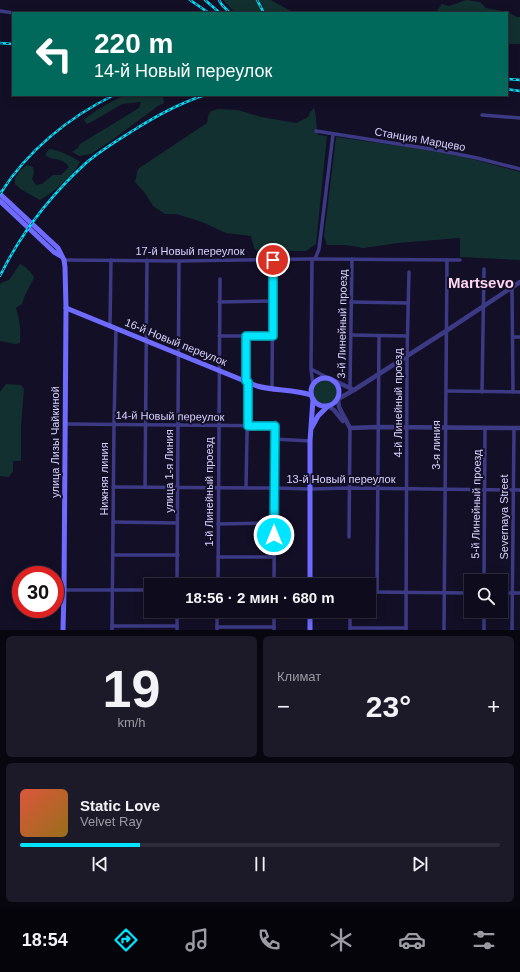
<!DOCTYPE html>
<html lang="ru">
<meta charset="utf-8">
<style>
body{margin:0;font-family:Helvetica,sans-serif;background:#1c1929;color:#f1f3f6;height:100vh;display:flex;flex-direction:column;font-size:15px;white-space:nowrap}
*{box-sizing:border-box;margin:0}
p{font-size:13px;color:#9b9ba3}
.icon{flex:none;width:22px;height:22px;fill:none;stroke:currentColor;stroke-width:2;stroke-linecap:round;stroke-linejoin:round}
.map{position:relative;height:630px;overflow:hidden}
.panel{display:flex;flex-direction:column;gap:6px;padding:6px;background:#08060f;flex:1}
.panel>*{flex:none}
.guide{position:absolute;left:12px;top:12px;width:496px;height:84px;border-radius:0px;box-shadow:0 2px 10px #0003,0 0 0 1px #2e2b3b;background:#00695c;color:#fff;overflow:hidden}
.tools{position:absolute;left:464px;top:574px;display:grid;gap:8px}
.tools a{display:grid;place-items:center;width:44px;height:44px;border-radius:0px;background:#0e0b1c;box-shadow:0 2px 10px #0003,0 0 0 1px #2e2b3b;font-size:20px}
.speed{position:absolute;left:12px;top:566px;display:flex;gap:8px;font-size:20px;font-weight:700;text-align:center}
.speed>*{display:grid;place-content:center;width:52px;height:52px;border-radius:50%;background:#0e0b1c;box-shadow:0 2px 10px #0003,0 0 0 1px #2e2b3b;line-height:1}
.speed .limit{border:6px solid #d22;background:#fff;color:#111}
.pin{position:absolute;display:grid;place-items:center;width:34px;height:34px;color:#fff;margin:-17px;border:2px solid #fff;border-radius:50%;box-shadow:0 1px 4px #0007}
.me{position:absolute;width:44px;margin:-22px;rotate:0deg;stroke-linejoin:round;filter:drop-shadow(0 0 3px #0008)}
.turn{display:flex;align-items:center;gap:14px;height:84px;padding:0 16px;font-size:18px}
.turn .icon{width:52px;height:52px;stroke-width:2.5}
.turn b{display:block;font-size:28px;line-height:34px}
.big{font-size:30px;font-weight:700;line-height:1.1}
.panel .widget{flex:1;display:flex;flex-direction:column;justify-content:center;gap:6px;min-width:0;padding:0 14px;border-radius:6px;background:#1c1929}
.panel .dial{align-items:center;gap:0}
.dial b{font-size:52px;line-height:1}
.song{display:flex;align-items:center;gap:12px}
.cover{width:48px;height:48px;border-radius:6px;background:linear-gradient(135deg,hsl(10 70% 55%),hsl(40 70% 35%))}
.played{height:4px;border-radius:2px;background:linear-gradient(90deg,#00e5ff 25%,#2e2b3b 25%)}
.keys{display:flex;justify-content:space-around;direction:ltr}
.heat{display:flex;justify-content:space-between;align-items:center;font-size:22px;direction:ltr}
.panel .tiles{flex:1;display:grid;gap:6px;grid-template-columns:1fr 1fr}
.widget:last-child{grid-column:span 2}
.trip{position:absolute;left:144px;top:578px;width:232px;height:40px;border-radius:0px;background:#0e0b1c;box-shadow:0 2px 10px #0003,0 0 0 1px #2e2b3b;font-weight:700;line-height:40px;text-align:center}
.menu{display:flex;height:64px;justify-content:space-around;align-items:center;background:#06040b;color:#9b9ba3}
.menu .icon{width:28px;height:28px}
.menu .selected{color:#00e5ff}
.menu b{font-size:18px;color:#f1f3f6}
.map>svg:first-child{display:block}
</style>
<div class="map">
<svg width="520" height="630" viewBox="0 0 520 630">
<rect width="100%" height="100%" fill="#130f26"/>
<g fill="#12302f">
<polygon points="223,0 271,0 294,13 235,13"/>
<polygon points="466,0 480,2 486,8 508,12 517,17 520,17 520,44 507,44 507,13 435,13 442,4 449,6"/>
<path d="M126 95H163L164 103 158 106 112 140 91 154 79 156 72 152 78 148 80 144 139 108 141 102 122 104 95 120 87 124 84 120C97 109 110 102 126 95Z"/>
<path d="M314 108C317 117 316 126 318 135L327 136 316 244 306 251H291L269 249 265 252 260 253 254 248 251 236 226 233 202 222 176 214H165L153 206 145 193 135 182 138 169 207 123 208 116 211 111 218 109 238 110 261 117 296 123 308 117 310 112Z"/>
<polygon points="336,137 436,151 476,160 520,172 520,260 460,257 460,238 398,243 363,248 346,245 327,245 324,236"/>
<path d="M49 149C60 150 71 156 80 162 74 175 53 193 40 200L22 190 15 184V178L21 170 27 165 33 167 34 173 32 179 36 185 42 184 53 175H61L69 167C62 156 53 162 45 155Z"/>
<path d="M20 264C26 267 32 272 34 278L25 295 22 304 16 308C20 321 21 329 20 343L16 344 0 341V285L1 283 9 280Z"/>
<circle cx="325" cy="392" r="12"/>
<polygon points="6,384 21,385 24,389 21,427 21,461 13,461 13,471 9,477 0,476 0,392"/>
</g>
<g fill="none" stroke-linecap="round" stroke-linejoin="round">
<g stroke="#3d3a85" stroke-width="3.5">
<polyline points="0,11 14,13"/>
<polyline points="482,115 520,118"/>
<polyline points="316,131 437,150 477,158 520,169"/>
<polyline points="312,259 311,369 313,385"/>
<polyline points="315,259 319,249 333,134"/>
<polyline points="64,260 179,261 312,259 460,260"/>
<polyline points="512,288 513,392"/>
<polyline points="219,302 273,301"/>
<polyline points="351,302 408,303"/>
<polyline points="110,326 111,260"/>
<polyline points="351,335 407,336"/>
<polyline points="219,336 273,336"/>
<polyline points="513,337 520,337"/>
<polyline points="311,369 328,378"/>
<polyline points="246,381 246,336"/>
<polyline points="348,387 350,386 352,259"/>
<polyline points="272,389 273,260"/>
<polyline points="446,391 520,392"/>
<polyline points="482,392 484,269"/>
<polyline points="65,424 275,426"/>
<polyline points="274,439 310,441"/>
<polyline points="113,487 274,488 310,489 350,488 520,490"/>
<polyline points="145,487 147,260"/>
<polyline points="246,488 248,382"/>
<polyline points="113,522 177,523"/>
<polyline points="218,524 274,523"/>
<polyline points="349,537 350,428"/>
<polyline points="113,555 178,555"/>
<polyline points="218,557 274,557"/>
<polyline points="484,581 485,428"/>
<polyline points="177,585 179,261"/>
<polyline points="218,585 220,279"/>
<polyline points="274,585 275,422"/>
<polyline points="64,590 151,590"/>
<polyline points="369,592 471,593"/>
<polyline points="377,592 379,336"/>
<polyline points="501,593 520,593"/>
<polyline points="112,626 177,626"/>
<polyline points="217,627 274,627"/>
<polyline points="350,628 406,628"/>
<polyline points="350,629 350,611"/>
<polyline points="112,630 114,424 116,329"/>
<polyline points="177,630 177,611"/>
<polyline points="217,630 217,611"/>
<polyline points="274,630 274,611"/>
<polyline points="406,630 407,356 409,272"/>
<polyline points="444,630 447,260"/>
<polyline points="484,630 484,611"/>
<polyline points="512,630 514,428"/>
</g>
<g stroke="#3d3a85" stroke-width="4.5">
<polyline points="335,381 354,390"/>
<polyline points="328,406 334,410 343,421"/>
<polyline points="350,428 339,407 338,399 354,390 446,331 520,282"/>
<polyline points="350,428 378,427 520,428"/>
</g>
<g stroke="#6f6bff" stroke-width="5">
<polyline points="0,194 58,248 64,260 65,267 66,308 64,590 63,630"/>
<polyline points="0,201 54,252 61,256"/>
<path d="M66 308 257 386C274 391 294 389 311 395"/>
<circle cx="325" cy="392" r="14"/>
<polyline points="312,427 318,416 328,406"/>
<polyline points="310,585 310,441 313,399"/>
<polyline points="310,630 310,611"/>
</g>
<defs>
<g id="rail">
<polyline points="190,0 209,13"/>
<polyline points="205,0 220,13"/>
<polyline points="219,0 222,5 230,13"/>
<polyline points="257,0 264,13"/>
<polyline points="0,43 13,44"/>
<polyline points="507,79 520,80"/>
<polyline points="507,89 520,91"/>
<path d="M0 194C27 151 69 117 114 95"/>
<path d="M0 276C21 233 51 195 86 163 101 150 118 140 134 130 156 116 180 103 205 95"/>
</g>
</defs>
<use href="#rail" stroke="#00e5ff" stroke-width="2.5"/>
<use href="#rail" stroke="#130f26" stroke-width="1" stroke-dasharray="3" stroke-linecap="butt"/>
</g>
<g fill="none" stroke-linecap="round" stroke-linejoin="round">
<defs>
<polyline id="route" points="273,260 273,336 246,336 246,381 248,382 248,426 275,426 274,535"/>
</defs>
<use href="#route" stroke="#0095a6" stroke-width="10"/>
<use href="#route" stroke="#00e5ff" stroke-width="7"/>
</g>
<g text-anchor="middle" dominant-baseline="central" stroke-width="4" stroke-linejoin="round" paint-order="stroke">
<g font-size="11" fill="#d9d4ff" stroke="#130f26">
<text transform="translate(420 139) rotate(10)">Станция Марцево</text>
<text x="190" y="251">17-й Новый переулок</text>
<text transform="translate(342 324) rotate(-89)">3-й Линейный проезд</text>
<text transform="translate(176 342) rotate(22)">16-й Новый переулок</text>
<text transform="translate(398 403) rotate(-90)">4-й Линейный проезд</text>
<text transform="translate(170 416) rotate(1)">14-й Новый переулок</text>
<text transform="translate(55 442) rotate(-90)">улица Лизы Чайкиной</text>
<text transform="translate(436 445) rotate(-90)">3-я линия</text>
<text transform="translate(169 471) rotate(-90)">улица 1-я Линия</text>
<text transform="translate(104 479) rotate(-90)">Нижняя линия</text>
<text x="341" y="479">13-й Новый переулок</text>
<text transform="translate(209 492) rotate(-90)">1-й Линейный проезд</text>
<text transform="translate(476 504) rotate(-89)">5-й Линейный проезд</text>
<text transform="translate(504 517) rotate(-90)">Severnaya Street</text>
</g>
<g font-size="15" font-weight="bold" fill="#ffd6f0" stroke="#130f26">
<text x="481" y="282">Martsevo</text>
</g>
</g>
</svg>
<div class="tools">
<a><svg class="icon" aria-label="search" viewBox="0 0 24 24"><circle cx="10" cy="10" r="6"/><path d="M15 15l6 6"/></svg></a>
</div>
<div class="speed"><div class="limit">30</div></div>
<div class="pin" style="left:273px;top:260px;background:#d93025"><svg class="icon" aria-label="arrive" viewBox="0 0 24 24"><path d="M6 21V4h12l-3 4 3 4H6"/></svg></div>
<svg class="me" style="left:274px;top:535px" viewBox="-20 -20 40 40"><circle r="17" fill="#00e5ff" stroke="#fff" stroke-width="3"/><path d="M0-11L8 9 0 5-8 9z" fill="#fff"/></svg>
<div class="trip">18:56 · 2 мин · 680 m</div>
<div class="guide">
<div class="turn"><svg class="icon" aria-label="left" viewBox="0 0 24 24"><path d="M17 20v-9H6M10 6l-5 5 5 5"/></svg><div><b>220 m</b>14-й Новый переулок</div></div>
</div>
</div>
<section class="panel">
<div class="tiles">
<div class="widget dial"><b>19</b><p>km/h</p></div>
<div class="widget"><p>Климат</p>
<div class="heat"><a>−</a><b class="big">23°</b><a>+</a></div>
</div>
<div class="widget">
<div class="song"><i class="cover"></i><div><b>Static Love</b><p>Velvet Ray</p></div></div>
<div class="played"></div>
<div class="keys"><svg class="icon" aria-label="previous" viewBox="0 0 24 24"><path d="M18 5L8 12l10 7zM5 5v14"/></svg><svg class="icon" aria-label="pause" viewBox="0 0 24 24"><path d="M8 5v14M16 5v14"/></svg><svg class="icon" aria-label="next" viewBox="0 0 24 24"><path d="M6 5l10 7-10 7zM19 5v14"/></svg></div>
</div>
</div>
</section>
<nav class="menu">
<b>18:54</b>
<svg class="icon selected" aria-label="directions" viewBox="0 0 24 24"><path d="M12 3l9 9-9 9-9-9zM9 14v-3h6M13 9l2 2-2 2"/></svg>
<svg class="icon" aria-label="music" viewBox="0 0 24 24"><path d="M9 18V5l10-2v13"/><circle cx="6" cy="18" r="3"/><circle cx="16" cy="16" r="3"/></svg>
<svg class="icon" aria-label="phone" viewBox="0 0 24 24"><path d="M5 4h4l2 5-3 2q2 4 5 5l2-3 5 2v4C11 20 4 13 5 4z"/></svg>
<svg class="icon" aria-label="climate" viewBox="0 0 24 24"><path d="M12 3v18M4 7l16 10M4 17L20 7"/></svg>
<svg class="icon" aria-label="car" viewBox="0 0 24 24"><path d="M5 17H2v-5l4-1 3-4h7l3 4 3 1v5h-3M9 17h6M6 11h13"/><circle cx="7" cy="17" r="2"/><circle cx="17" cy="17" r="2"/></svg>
<svg class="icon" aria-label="filters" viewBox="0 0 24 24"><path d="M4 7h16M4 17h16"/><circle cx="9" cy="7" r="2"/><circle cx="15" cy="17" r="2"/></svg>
</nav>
